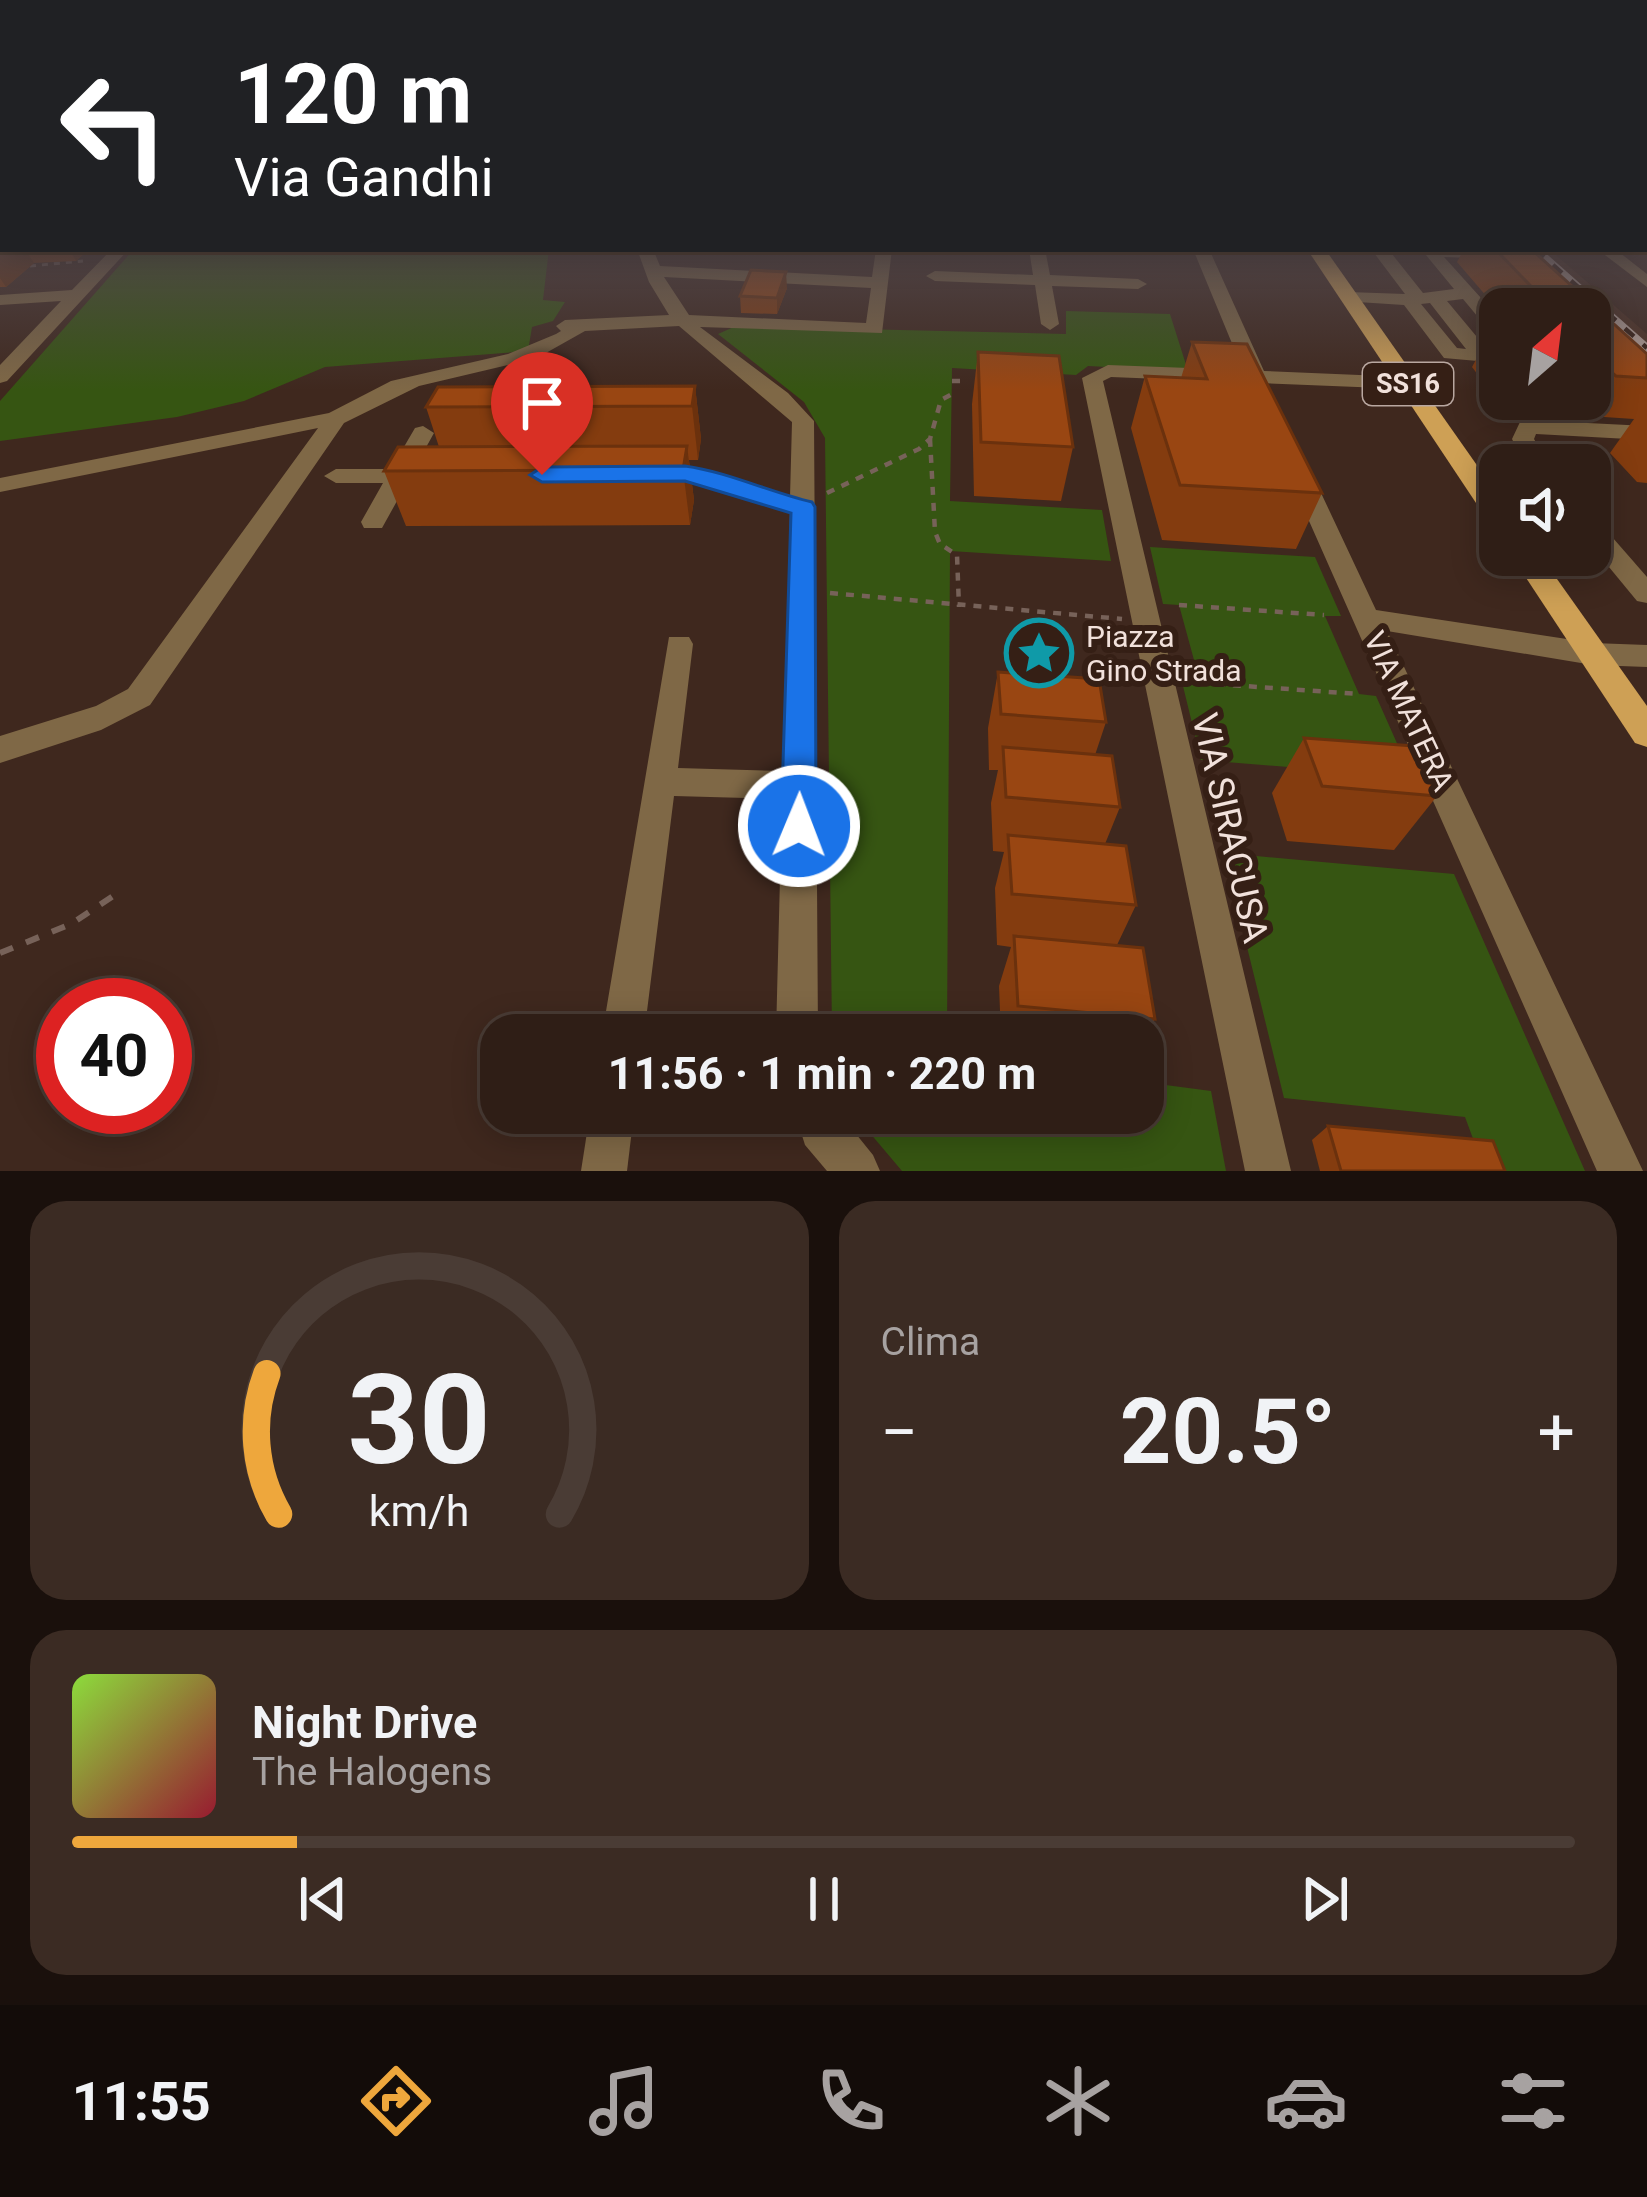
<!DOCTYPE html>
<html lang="it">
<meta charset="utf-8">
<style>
body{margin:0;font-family:Roboto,sans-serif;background:#3b2b23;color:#f1f3f6;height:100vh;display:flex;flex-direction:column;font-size:45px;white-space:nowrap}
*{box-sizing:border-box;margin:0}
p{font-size:39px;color:#a7a2a1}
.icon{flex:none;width:66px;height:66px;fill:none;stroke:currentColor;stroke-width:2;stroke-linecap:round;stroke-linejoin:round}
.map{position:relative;height:1171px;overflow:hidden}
.sheet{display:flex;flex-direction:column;gap:30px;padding:30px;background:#1a100c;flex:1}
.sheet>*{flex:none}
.banner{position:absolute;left:0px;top:0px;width:1647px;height:252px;box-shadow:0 6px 30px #0003,0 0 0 3px #4a3c35;background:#202124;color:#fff;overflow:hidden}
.needle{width:78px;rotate:28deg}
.fabs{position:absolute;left:1479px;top:288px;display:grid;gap:24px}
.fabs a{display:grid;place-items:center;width:132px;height:132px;border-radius:24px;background:#2f1e16;box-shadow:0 6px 30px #0003,0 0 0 3px #4a3c35;font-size:60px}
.speed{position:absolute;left:36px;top:978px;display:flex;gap:24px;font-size:60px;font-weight:700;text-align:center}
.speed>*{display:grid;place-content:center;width:156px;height:156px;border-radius:50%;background:#2f1e16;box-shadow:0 6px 30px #0003,0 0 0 3px #4a3c35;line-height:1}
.speed .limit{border:18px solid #d22;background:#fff;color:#111}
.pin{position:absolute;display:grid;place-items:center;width:102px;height:102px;color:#fff;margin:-123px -51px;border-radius:50% 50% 50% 0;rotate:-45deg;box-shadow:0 0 12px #0007}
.pin .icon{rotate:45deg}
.me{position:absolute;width:132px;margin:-66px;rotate:1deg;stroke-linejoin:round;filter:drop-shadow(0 0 9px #0008)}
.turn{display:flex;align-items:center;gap:42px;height:252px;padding:0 36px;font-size:54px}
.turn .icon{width:156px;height:156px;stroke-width:2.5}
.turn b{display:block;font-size:84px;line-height:102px}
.big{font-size:90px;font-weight:700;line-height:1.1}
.sheet .tile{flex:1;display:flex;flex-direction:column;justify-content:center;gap:18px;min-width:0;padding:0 42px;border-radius:36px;background:#3b2b23}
.sheet .dial{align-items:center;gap:0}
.dial svg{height:312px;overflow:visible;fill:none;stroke:#4a3c35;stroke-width:7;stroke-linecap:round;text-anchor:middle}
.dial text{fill:#f1f3f6;stroke:none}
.song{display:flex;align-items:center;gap:36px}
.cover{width:144px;height:144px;border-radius:18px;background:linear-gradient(135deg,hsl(90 70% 55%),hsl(350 70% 35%))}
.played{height:12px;border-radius:6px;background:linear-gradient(90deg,#eea73c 15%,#4a3c35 15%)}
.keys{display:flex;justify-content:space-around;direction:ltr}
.heat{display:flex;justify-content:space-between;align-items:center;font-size:66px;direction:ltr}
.sheet .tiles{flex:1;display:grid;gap:30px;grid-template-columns:1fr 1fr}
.tile:last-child{grid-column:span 2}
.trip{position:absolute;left:480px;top:1014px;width:684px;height:120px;border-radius:36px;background:#2f1e16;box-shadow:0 6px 30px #0003,0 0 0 3px #4a3c35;font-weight:700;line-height:120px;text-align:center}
.tabs{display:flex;height:192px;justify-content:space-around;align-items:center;background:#130c09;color:#a7a2a1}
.tabs .icon{width:84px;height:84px}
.tabs .on{color:#eea73c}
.tabs b{font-size:54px;color:#f1f3f6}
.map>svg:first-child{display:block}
</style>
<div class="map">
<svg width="1647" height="1171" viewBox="0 0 1647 1171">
<rect width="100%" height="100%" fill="#3f281e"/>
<polygon fill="#4d3124" points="1521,249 1549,249 1647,334 1647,364"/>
<g fill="#365512">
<polygon points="134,249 549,249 543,300 565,302 553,321 532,327 528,351 325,367 244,401 177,417 0,441 0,401"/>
<polygon points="1066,311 1170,314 1188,371 1088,366 1076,375 952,368 950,501 1102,510 1111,561 950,551 947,1035 832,1035 825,438 804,402 718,334 736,326 1066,334"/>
<polygon points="1150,547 1315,557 1341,616 1325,616 1359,694 1376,696 1412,777 1201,760 1182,682 1200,682 1179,605 1163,604"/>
<polygon points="1224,853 1454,874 1585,1171 1485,1171 1465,1117 1284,1098"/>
<polygon points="1143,1082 1211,1091 1226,1171 902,1171 853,1113 1143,1113"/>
</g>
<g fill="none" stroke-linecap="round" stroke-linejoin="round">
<polyline stroke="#776259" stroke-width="3" stroke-dasharray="6 6" stroke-linecap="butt" points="30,266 83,261"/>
<g stroke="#776259" stroke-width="4.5" stroke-dasharray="8 8" stroke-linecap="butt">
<polyline points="952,381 961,381"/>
<polyline points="930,439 935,532 940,544 957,555 959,607"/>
<polyline points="827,493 919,449 930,439 941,400 952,394"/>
<polyline points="830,593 1122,619"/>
<polyline points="1179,605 1324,615"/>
<polyline points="1201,683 1359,694"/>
</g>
<polyline stroke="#776259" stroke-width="6" stroke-dasharray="14 14" stroke-linecap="butt" points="0,953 71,924 116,894"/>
<g fill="#7f6846" fill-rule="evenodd">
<rect x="1644" y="234" width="3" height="10"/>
<polygon points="112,249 129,249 7,381 0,383 0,365 61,301 0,305 0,295 72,290"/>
<path d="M637 249H653L660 266 872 277 876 249H892L882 333 700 327 788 393 814 421 818 1035H776L782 799 674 796 644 1035H602L669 637H689L693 644 678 768 783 771 790 512 697 485 649 479 645 474C674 451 755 490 790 497L792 422 679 326 585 331 537 358 419 386 344 423 150 705 101 730 0 763V736L96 706 128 689 318 428 0 492V478L329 413 391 381 508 354 556 334 561 331 556 326 565 320 669 315 649 282ZM664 277 871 288 866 323 689 315Z"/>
<polygon points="1029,249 1045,249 1050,275 1138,279 1147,284 1138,289 1052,286 1059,324 1050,330 1041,324 1035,285 935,281 926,276 935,271 1033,275"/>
<polygon points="1193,249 1209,249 1264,371 1407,377 1417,383 1407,389 1111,377 1103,381 1291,1171 1245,1171 1082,378 1108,365 1243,370"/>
<path d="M1371 249H1388L1423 293 1454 289 1421 249 1505 250 1507 254 1499 259 1444 257 1500 319V337L1493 335 1463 299 1447 301 1482 343 1500 349V363L1444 358 1404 305 1342 301V293L1348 292 1405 294ZM1430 303 1466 349 1457 348 1421 304Z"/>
<polygon points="1597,249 1615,249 1647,274 1647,287"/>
<polygon points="1528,420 1647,426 1647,440 1536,434 1534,439 1549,465 1525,465 1512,439 1520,422"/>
<polygon points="423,426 434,433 414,469 429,471 433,476 429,481 407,483 382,528 364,528 361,522 383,483 336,483 324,476 336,469 391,469 415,428"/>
<polygon points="1302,471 1314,478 1376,610 1593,643 1647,645 1647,667 1593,665 1387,631 1643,1171 1597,1171 1290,478"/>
<polygon points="1590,520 1599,522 1647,577 1647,603 1637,601 1590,544"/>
<polygon points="590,1113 634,1113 627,1171 581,1171"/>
<polygon points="795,1113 839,1113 873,1155 880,1171 827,1171 805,1145"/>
</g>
<g fill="#cea055" fill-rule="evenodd">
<polygon points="1307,249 1325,249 1500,498 1500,527 1490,524"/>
<polygon points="1511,555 1540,555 1647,706 1647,747 1635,743"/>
</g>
<defs>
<polyline id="rail" points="1535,249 1647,348"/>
</defs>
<use href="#rail" stroke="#b4a19a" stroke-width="8"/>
<use href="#rail" stroke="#351f15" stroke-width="4.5" stroke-dasharray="12" stroke-linecap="butt"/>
</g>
<g fill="#843c0f">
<polygon points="0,226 3,249 89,249 76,261 34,263 6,287 0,287"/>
<polygon points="1464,249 1531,249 1647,354 1647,483 1637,482 1610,453 1634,419 1589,416 1572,399 1590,399 1590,309 1500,309 1500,312 1457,262"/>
<polygon points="787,288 777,314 741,313 740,296"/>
<polygon points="1493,328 1500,328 1500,399 1563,399 1554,415 1506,412 1472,367"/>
<polygon points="1192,342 1322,493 1296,549 1162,540 1131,428 1145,376 1181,378"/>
<polygon points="978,352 1073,447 1061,501 974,496 972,404"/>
<polygon points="695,386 701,439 698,460 689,460 694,500 690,525 406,526 384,471 439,447 426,407"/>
<polygon points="998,672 1106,722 1095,755 1120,807 1105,844 1136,905 1117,945 1155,1019 1143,1038 1143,1035 1001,1035 999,986 1011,947 997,945 995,888 1004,852 993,851 991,803 998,770 989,770 988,728"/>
<polygon points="1304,738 1437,796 1394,850 1287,841 1272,793"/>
<polygon points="1328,1126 1505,1171 1320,1171 1312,1140"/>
</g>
<g fill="#6b310d">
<polygon points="6,249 25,249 34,263 6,287 0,278 0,253"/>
<polygon points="69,249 89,249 76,261"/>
<polygon points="786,272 787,288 777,314 777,298"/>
<polygon points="695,386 701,439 698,460 692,406"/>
<polygon points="687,446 694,500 690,525 683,470"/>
</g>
<g fill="#994612" stroke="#6b310d" stroke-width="3">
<polygon points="0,226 3,226 3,249 6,249 0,253"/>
<polygon points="1495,249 1531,249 1647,354 1647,378 1616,376 1593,355 1590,355 1590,309 1553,309"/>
<polygon points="751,270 786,272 777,298 740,296"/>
<polygon points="1192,342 1247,344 1322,493 1180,485 1145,376 1207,379"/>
<polygon points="978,352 1059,356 1073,447 981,442"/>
<polygon points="695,386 692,406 426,407 438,387"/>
<polygon points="687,446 683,470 384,471 398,447"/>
<polygon points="998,672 1099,679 1106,722 1001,714"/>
<polygon points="1304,738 1414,746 1437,796 1322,786"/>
<polygon points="1003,747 1112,756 1120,807 1006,797"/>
<polygon points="1008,835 1126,846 1136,905 1012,894"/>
<polygon points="1014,936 1143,948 1155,1019 1018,1006"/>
<polygon points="1328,1126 1493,1141 1505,1171 1341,1171"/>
</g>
<linearGradient id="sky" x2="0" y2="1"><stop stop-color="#231610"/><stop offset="0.58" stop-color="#52484c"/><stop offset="1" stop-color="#52484c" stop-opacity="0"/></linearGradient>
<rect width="1647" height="390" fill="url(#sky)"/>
<path fill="#1a73e8" stroke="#114b97" stroke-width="3" d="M685 466C728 472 769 492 812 502L815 507 816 826 811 837 799 842 787 837 781 826 791 513 685 481 542 482 530 475 542 467Z"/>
<defs>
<symbol id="sight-ring" viewBox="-11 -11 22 22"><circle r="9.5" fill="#351f15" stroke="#0f9aa8" stroke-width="1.5"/><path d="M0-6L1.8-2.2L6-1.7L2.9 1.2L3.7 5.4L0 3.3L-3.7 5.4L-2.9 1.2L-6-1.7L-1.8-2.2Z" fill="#0f9aa8"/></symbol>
</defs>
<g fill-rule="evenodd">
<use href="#sight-ring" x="1001" y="615" width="76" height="76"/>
</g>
<g text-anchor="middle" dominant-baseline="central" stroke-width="12" stroke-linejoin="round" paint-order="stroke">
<rect fill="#351f15" stroke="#b9a7a0" stroke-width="3" x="1363" y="363" width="90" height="42" rx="9"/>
<g font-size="27" font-weight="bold" fill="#f1e1db">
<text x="1408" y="384">SS16</text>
</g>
<g font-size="30" fill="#f1e1db" stroke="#351f15" text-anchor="start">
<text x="1086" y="636">Piazza<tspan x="1086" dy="34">Gino Strada</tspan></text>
</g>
<g font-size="30" fill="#f1e1db" stroke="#351f15">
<text transform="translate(1409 711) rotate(65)">VIA MATERA</text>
</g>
<g font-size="36" fill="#f1e1db" stroke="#351f15">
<text transform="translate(1230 828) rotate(77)">VIA SIRACUSA</text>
</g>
</g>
</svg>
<div class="fabs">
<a><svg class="needle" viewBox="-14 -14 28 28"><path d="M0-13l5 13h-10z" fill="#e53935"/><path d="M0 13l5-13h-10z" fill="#a7a2a1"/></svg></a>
<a><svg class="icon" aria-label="sound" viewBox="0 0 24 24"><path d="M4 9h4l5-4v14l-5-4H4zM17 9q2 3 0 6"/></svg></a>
</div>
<div class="speed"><div class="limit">40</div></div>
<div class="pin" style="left:542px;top:475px;background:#d93025"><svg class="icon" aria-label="arrive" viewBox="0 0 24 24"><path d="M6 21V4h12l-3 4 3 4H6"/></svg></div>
<svg class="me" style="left:799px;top:826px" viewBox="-20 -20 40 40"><circle r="17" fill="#1a73e8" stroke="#fff" stroke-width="3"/><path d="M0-11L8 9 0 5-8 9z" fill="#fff"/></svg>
<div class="trip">11:56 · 1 min · 220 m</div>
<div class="banner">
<div class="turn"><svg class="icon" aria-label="left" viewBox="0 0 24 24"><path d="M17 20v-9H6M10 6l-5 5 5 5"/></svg><div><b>120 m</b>Via Gandhi</div></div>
</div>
</div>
<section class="sheet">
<div class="tiles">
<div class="tile dial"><svg viewBox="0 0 100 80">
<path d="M14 69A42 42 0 1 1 86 69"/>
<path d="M14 69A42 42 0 0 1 11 33" stroke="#eea73c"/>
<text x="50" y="56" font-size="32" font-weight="700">30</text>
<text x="50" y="72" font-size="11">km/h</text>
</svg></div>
<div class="tile"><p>Clima</p>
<div class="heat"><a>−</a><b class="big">20.5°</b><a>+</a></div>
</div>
<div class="tile">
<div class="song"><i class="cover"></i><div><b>Night Drive</b><p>The Halogens</p></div></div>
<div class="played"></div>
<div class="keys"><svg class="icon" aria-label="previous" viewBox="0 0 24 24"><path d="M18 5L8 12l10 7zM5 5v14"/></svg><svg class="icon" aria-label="pause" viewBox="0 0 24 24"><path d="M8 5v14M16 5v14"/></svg><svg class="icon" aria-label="next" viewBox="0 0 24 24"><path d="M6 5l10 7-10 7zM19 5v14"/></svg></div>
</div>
</div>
</section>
<nav class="tabs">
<b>11:55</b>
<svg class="icon on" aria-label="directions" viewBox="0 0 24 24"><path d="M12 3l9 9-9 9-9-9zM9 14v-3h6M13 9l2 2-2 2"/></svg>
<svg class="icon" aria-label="music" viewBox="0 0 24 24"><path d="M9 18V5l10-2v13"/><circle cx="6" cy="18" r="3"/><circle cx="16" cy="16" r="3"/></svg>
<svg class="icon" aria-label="phone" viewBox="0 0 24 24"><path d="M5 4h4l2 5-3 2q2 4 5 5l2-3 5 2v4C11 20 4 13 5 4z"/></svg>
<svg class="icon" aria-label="climate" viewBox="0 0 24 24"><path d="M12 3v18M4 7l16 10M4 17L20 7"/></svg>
<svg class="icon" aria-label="car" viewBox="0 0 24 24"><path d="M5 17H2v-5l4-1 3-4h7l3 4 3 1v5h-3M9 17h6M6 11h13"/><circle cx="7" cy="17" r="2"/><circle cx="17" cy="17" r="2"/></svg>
<svg class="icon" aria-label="filters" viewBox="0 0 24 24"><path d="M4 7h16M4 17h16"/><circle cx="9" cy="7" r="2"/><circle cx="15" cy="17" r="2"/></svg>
</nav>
